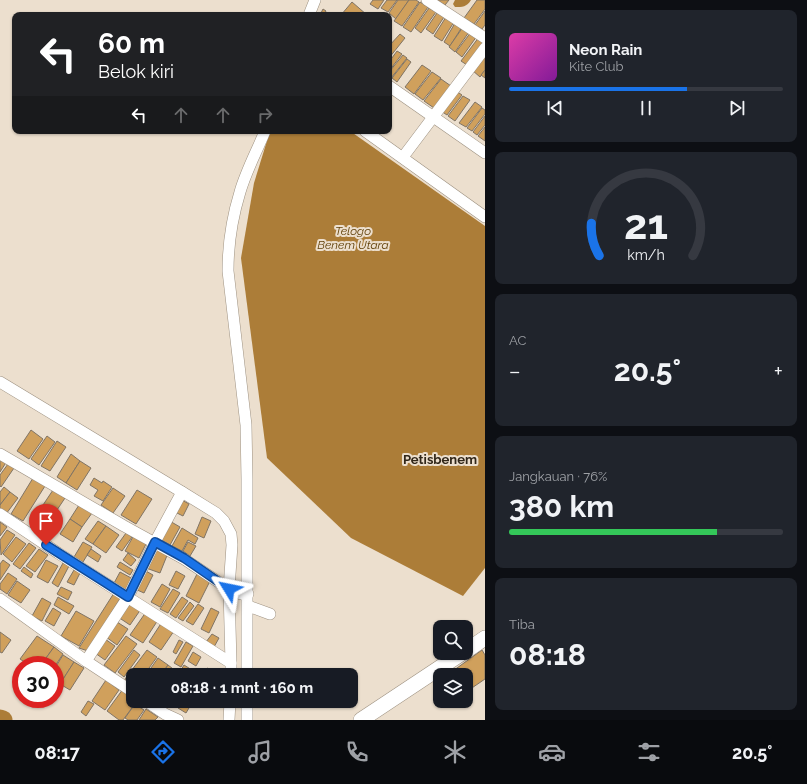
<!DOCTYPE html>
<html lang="id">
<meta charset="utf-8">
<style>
body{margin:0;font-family:Raleway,sans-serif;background:#20242c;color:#f1f3f6;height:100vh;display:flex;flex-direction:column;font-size:15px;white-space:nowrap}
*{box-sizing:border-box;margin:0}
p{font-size:13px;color:#9ea1a6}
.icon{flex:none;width:22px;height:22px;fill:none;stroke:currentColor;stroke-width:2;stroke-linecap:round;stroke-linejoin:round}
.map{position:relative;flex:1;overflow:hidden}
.sheet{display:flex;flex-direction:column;gap:10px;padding:10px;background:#0d0f14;width:322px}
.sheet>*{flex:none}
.top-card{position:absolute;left:12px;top:12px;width:380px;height:122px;border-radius:8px;box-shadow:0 1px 3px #0004;background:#202124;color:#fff;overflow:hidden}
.buttons{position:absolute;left:433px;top:620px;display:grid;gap:8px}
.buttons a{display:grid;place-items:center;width:40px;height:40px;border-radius:8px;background:#171b24;box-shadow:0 1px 3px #0004;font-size:20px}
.speed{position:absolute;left:12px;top:656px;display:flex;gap:8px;font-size:20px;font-weight:700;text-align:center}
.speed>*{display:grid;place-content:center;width:52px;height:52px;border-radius:50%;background:#171b24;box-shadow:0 1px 3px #0004;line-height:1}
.speed .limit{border:6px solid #d22;background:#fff;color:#111}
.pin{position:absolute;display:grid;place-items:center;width:34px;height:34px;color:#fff;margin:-41px -17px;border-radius:50% 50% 50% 0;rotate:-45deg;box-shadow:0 0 4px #0007}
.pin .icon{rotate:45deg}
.me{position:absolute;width:44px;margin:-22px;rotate:305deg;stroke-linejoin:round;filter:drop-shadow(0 0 3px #0008)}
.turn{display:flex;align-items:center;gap:14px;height:84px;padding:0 20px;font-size:18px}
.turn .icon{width:52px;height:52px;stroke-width:2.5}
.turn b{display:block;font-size:28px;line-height:34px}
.lanes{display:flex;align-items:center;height:38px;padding:0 20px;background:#0003;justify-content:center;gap:20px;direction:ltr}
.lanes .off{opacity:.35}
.big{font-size:30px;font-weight:700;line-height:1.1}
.sheet .tile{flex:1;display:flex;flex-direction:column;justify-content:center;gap:6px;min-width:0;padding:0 14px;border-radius:8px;background:#20242c}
.sheet .dial{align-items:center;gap:0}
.dial svg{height:104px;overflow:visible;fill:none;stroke:#363941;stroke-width:7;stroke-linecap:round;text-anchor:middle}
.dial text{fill:#f1f3f6;stroke:none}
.song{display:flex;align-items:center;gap:12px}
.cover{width:48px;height:48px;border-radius:6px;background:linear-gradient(135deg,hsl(320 70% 55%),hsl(290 70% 35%))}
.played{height:4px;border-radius:2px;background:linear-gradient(90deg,#1a73e8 65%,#363941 65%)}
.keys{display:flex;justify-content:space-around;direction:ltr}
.heat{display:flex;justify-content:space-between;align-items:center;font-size:22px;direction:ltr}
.charge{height:6px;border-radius:3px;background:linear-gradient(90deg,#34c759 76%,#363941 0)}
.trip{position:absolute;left:126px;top:668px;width:232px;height:40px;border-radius:8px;background:#171b24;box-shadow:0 1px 3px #0004;font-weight:700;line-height:40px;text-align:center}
.dock{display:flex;height:64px;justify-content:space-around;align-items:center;background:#090b0e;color:#9ea1a6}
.dock .icon{width:28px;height:28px}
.dock .active{color:#1a73e8}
.dock b{font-size:18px;color:#f1f3f6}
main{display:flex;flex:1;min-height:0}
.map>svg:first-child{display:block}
</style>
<main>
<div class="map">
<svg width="485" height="720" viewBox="0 0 485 720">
<rect width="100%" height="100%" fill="#ecdfce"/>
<g fill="#ac7d38">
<path d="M455 0H471C467 7 462 7 455 7L453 4Z"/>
<polygon points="270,131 350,131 485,226 485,568 463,596 351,538 267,458 241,258 254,183"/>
</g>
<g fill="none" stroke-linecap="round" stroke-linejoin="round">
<polyline stroke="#ac7d38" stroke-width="19" points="0,719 3,720"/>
</g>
<g fill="#d0a05c" stroke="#807465">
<polygon points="373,0 384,0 378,9 370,4"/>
<polygon points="387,0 397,0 388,12 381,8"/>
<polygon points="398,0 409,0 396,19 389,13"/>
<polygon points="409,0 416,0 419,2 402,26 394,21"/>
<polygon points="437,0 449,0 445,5"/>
<polygon points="477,0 485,0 485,9 474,24 464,18"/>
<polygon points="352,2 367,15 341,15"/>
<polygon points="420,2 428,7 411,32 403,27"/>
<polygon points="429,8 436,12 421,33 415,28"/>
<polygon points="323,9 326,11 324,15 320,15"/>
<polygon points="485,11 485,25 482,29 475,25"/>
<polygon points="437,13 444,17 433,34 426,29"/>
<polygon points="446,17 454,22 442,41 434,36"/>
<polygon points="455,23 462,27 450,46 444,42"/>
<polygon points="463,27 469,32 455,52 449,47"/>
<polygon points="471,32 477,36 462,57 456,52"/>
<polygon points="400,34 405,38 389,58 389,46"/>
<polygon points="479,37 485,41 467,65 461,61"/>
<polygon points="397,51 402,54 389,71 389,62"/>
<polygon points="485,53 485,70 480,77 472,70"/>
<polygon points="403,55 407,58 391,78 389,76 389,72"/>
<polygon points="407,59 411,62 397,82 392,78"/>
<polygon points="422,65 431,71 414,94 405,87"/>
<polygon points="485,70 485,78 481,75"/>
<polygon points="432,72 441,78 423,100 415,94"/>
<polygon points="441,79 451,86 434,108 424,101"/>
<polygon points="456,91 462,95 447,115 441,111"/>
<polygon points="463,96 470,100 455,121 448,116"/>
<polygon points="475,102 482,107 466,127 459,123"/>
<polygon points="482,108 485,110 485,114 472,131 467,128"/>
<polygon points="485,116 485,125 477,135 473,132"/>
<polygon points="485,127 485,141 478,136"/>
<polygon points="31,430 43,439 29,459 17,451"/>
<polygon points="47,436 55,442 39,465 31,459"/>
<polygon points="57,441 66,447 50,471 41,466"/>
<polygon points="71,454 80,461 66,483 57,477"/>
<polygon points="0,457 7,461 0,472"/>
<polygon points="80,461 91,468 77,490 66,483"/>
<polygon points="8,464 14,468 1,487 0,486 0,475"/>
<polygon points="33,478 45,486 23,521 11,514"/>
<polygon points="94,478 102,483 103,481 112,487 103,501 94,496 98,490 90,485"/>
<polygon points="4,487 10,492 0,505 0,492"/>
<polygon points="113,488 125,496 113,513 101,505"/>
<polygon points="53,490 65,498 53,516 41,508"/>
<polygon points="137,490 152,499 136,524 121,515"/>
<polygon points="10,492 18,498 6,514 0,509 0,505"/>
<polygon points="182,500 189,504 183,516 175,512"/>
<polygon points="79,505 92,513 82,527 70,519"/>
<polygon points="41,511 50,517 46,523 37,517"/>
<polygon points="54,517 60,521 47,538 41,534"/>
<polygon points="202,517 211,521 204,538 195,534"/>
<polygon points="38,519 46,525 41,532 33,526"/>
<polygon points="70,519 82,527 73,542 60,534"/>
<polygon points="168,520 180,527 170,545 158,539"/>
<polygon points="98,521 106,526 93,544 85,539"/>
<polygon points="0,522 7,527 0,536"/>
<polygon points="106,526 119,535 106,553 93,544"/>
<polygon points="182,528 198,538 195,544 188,540 182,551 172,546"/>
<polygon points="7,530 15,535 1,555 0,540"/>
<polygon points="126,533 132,537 122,551 116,547"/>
<polygon points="134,535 147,542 139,558 125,551"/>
<polygon points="16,537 26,544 12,562 3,554"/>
<polygon points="83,542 92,547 83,562 74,557"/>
<polygon points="188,542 196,546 190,556 183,551"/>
<polygon points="29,543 36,548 20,569 13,564"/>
<polygon points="155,548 168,553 160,573 146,568"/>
<polygon points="39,549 48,555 35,572 26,566"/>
<polygon points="91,549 101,556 98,562 87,555"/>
<polygon points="128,553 136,560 131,566 123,560"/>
<polygon points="3,560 10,565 0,580 0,564"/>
<polygon points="46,560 58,566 48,583 37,577"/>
<polygon points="120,562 133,570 130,575 117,567"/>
<polygon points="63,563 69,566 58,587 52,583"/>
<polygon points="24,567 33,574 31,578 21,571"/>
<polygon points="74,570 80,573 74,585 67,582"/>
<polygon points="144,570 153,575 144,593 135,589"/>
<polygon points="176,571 185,576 178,589 169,585"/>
<polygon points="120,572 133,579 125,592 113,585"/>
<polygon points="198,572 211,579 199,603 186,596"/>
<polygon points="8,573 17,579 7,594 0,589 0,584"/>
<polygon points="17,581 30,590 21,603 8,595"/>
<polygon points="162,584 170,589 160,607 151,602"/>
<polygon points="61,587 72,592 68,600 57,594"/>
<polygon points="173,589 180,593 168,613 160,609"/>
<polygon points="114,593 121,597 88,651 79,648"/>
<polygon points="58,597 74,606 69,614 54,605"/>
<polygon points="182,597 188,601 176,618 170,614"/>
<polygon points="42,598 51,603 42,621 32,616"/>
<polygon points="129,601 141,609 130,625 118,617"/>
<polygon points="190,602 194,606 183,621 178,618"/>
<polygon points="198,604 204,608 193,625 186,621"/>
<polygon points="53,608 61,613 54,626 45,621"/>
<polygon points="211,608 219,612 209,633 201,629"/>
<polygon points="76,611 94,621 79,646 61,636"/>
<polygon points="146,612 158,620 143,643 130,635"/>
<polygon points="117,622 128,629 117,645 106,637"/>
<polygon points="162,622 174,631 161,650 149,642"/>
<polygon points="0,632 11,640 2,653 0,652"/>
<polygon points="212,634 219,638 214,647 206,642"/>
<polygon points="37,636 54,647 41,665 29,665 20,659"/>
<polygon points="126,636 137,644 115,673 104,665"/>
<polygon points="105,639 115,646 105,660 95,653"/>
<polygon points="179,640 183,642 176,654 173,652"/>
<polygon points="186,642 193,646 181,667 174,663"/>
<polygon points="54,647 63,654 55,666 41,665"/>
<polygon points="134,650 140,655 124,677 118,672"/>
<polygon points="147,650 157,657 144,675 133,675 133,685 125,679"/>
<polygon points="482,650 485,655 485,679 466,692 466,675 451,675 450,673"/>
<polygon points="193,652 201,657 196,666 188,661"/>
<polygon points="63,655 74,662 60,684 55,681 55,668"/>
<polygon points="158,658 168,665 161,675 146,675"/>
<polygon points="74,662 84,668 70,690 60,684"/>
<polygon points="168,665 177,672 175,675 161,675"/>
<polygon points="184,665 192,670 189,675 181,670"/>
<polygon points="207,668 222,675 204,675"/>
<polygon points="106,680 119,690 105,710 92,701"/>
<polygon points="123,689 133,696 133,701 137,701 123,720 119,720 107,711"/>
<polygon points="88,701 94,704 86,716 81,712"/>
<polygon points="171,701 179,701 175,707 169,704"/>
<polygon points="182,701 193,701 186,713 178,708"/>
<polygon points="135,704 144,710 137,720 128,720 125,718"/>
<polygon points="146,709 158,717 155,720 139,720"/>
</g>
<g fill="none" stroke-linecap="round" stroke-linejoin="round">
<defs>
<g id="minor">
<polyline points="427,0 485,38"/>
<polyline points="309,15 315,0"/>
<polyline points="389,86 485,153"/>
<polyline points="365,131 485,217"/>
<polyline points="403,157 485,48"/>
<polyline points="0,382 182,492 216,513 224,521 231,534 232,545 229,589 231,663"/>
<polyline points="0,454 124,526 184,559 229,589 241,594 248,594"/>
<polyline points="0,514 58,553 231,663 231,675"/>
<polyline points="0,599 86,661 133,692"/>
<polyline points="248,606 270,614"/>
<polyline points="86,661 128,597 155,542 182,492"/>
<path d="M247 675V479L246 425 228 271C228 244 232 218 240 192 246 171 257 151 265 131"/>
<polyline points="146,701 165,714 178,720"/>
<polyline points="229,720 230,701"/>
<polyline points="247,720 247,701"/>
</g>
<g id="secondary">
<polyline points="466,651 485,638"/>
<polyline points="361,720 462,653"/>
</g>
</defs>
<use href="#minor" stroke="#9d9181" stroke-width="12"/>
<use href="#secondary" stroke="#9d9181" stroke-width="16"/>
<use href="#minor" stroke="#fff" stroke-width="11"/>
<use href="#secondary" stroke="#fff" stroke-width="15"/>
</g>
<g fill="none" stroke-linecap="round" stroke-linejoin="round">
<defs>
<polyline id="route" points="46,545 128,597 155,542 184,558 229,589"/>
</defs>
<use href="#route" stroke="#114b97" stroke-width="10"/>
<use href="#route" stroke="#1a73e8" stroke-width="7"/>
</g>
<g text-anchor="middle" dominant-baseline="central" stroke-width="4" stroke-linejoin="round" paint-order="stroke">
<g font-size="12" font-style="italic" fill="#614008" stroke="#ecdfce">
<text x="353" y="231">Telogo<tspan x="353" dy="14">Benem Utara</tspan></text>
</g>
<g font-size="13" font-weight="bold" fill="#31271a" stroke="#ecdfce">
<text x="440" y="459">Petisbenem</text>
</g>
</g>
</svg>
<div class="buttons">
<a><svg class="icon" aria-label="search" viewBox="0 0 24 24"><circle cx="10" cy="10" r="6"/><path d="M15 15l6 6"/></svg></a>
<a><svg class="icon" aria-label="layers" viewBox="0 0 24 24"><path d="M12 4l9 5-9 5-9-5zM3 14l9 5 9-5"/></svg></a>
</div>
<div class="speed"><div class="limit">30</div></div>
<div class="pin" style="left:46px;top:545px;background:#d93025"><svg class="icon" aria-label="arrive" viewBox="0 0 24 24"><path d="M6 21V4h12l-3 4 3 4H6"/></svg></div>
<svg class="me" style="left:229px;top:589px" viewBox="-20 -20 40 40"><path d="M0-17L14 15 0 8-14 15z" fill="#1a73e8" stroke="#fff" stroke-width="4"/></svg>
<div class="trip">08:18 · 1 mnt · 160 m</div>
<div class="top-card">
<div class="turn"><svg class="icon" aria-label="left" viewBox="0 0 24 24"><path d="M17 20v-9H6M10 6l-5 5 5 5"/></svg><div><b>60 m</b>Belok kiri</div></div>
<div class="lanes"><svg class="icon" aria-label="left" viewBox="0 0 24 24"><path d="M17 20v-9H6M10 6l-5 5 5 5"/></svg><svg class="icon off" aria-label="ahead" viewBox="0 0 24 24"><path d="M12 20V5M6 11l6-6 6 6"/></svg><svg class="icon off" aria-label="ahead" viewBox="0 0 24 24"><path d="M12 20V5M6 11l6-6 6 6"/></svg><svg class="icon off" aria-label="right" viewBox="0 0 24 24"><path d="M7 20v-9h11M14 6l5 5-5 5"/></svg></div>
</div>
</div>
<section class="sheet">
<div class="tile">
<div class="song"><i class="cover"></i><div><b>Neon Rain</b><p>Kite Club</p></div></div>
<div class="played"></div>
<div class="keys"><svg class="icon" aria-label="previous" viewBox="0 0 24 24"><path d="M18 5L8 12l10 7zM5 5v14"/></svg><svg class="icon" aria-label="pause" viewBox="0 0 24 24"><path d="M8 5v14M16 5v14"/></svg><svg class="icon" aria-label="next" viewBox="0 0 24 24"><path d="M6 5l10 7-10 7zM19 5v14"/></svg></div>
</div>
<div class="tile dial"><svg viewBox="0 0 100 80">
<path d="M14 69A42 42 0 1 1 86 69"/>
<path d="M14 69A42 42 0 0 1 8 44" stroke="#1a73e8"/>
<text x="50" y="56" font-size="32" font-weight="700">21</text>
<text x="50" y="72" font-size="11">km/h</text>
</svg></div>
<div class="tile"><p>AC</p>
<div class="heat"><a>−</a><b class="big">20.5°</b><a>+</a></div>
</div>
<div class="tile"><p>Jangkauan · 76%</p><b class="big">380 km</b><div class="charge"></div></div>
<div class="tile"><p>Tiba</p><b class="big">08:18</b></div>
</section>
</main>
<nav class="dock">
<b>08:17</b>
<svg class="icon active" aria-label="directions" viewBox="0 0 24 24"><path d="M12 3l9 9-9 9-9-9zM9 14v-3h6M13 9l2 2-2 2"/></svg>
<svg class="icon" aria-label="music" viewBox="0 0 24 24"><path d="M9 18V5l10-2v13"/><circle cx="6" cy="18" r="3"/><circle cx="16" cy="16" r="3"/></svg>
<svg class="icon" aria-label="phone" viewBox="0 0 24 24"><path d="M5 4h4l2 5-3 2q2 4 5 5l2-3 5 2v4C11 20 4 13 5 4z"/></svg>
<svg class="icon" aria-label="climate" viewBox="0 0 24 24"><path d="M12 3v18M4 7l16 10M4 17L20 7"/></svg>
<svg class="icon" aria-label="car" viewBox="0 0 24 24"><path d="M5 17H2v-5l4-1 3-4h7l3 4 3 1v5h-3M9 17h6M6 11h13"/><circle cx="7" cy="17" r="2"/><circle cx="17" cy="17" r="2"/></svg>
<svg class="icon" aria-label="filters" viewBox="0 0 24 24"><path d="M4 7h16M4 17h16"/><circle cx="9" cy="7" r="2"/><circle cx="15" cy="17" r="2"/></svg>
<b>20.5°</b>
</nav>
